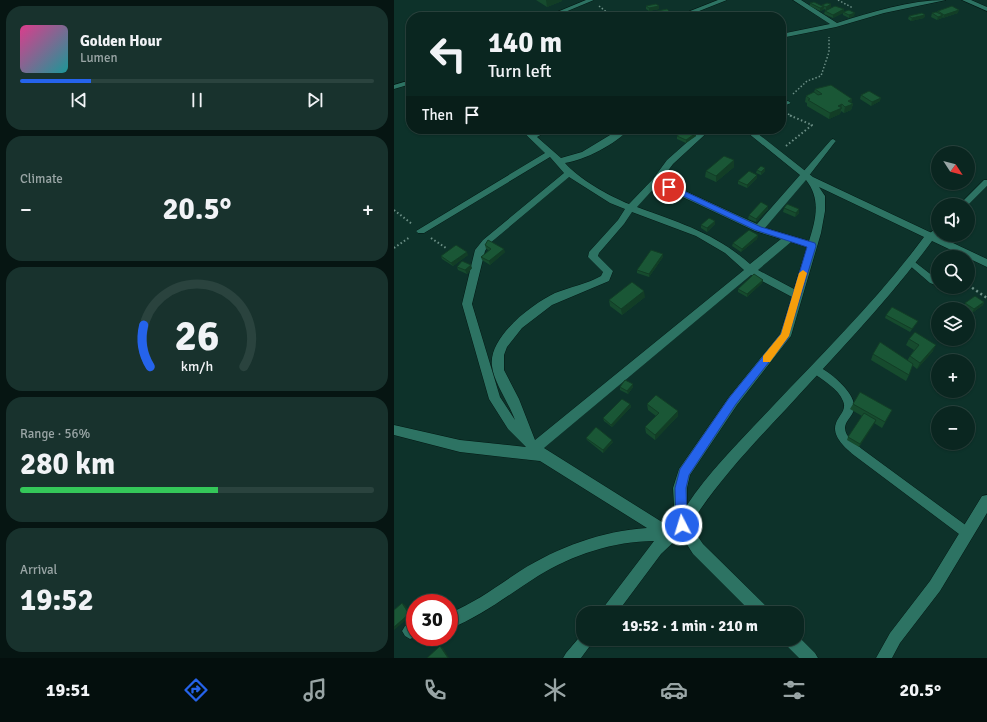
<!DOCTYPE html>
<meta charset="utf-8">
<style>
body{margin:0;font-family:Signika,sans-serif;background:#18322d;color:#f1f3f6;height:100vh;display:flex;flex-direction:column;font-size:15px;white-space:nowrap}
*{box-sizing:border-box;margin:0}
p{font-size:13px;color:#99a5a5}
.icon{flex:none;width:22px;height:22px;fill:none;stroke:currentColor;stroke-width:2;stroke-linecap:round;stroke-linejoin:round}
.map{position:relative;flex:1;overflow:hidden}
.panel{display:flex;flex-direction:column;gap:6px;padding:6px;background:#061512;width:394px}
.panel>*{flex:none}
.banner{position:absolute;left:12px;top:12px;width:380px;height:122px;border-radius:16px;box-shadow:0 1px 3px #0004,0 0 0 1px #2a433e;background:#0a2620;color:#f1f3f6;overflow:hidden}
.needle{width:26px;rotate:126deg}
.controls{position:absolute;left:537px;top:146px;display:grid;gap:8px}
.controls a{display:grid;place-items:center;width:44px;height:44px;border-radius:50%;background:#0a2620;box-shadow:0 1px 3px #0004,0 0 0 1px #2a433e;font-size:20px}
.speed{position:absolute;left:12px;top:594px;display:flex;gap:8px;font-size:20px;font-weight:700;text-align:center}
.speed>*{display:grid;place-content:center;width:52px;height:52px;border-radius:50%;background:#0a2620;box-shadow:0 1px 3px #0004,0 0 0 1px #2a433e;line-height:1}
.speed .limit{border:6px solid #d22;background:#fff;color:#111}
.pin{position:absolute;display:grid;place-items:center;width:34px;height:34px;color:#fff;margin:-17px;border:2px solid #fff;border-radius:50%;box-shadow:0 1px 4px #0007}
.me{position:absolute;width:44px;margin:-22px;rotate:355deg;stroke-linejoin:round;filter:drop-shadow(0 0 3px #0008)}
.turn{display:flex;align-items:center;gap:14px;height:84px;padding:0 16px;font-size:18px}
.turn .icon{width:52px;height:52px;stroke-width:2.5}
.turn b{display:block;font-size:28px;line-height:34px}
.then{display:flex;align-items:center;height:38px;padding:0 16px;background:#0003;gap:8px;font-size:15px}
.big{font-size:30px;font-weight:700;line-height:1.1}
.panel .widget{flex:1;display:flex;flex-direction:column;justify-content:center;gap:6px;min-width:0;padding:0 14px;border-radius:16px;background:#18322d}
.panel .dial{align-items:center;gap:0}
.dial svg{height:104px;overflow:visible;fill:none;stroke:#2a433e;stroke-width:7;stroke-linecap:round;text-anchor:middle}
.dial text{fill:#f1f3f6;stroke:none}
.song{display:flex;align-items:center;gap:12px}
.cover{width:48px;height:48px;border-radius:6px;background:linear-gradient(135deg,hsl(330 70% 55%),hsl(180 70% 35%))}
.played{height:4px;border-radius:2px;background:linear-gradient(90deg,#2563eb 20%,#2a433e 20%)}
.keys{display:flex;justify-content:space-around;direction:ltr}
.heat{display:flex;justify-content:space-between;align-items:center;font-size:22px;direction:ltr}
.charge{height:6px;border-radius:3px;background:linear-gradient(90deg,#34c759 56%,#2a433e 0)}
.trip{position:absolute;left:182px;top:606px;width:228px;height:40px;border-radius:16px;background:#0a2620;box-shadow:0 1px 3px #0004,0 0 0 1px #2a433e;font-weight:700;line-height:40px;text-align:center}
.menu{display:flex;height:64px;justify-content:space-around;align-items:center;background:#040f0d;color:#99a5a5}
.menu .icon{width:28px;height:28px}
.menu .current{color:#2563eb}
.menu b{font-size:18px;color:#f1f3f6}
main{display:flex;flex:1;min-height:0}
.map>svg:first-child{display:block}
</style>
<main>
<section class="panel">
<div class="widget">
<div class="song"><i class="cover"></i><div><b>Golden Hour</b><p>Lumen</p></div></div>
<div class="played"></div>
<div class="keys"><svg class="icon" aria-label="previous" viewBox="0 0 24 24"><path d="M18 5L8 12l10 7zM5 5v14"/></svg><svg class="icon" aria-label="pause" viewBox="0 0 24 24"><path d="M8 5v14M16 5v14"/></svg><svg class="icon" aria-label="next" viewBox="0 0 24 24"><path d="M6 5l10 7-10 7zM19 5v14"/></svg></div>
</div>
<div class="widget"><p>Climate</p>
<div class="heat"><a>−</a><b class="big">20.5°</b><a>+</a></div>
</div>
<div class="widget dial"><svg viewBox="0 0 100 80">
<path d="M14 69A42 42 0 1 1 86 69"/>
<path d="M14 69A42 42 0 0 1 9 37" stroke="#2563eb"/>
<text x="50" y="56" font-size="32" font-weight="700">26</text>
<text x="50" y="72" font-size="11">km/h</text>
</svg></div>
<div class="widget"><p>Range · 56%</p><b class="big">280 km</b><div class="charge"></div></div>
<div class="widget"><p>Arrival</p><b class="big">19:52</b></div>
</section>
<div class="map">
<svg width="593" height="658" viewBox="0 0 593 658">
<rect width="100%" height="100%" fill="#0d322a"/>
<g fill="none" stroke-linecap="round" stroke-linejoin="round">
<defs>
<g id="service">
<polygon points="192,0 200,0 159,17 151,17"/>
<polygon points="394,101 397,103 387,107 387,103"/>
<polygon points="439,139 442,141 441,142 414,177 408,177 408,173 437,140"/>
<polygon points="590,180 593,180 593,186 574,205 565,205"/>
<polygon points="544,227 544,234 539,238 533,238 532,236"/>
<polygon points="517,259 544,280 544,286 536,283 514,264 513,262 514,260"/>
<path d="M421 365C434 370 463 393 460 409 459 416 451 421 451 428 451 437 462 444 468 449L577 529 579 533 577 537 573 539 569 537 461 456C452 449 437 436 442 423 445 415 453 410 449 401 444 388 428 380 418 372L416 369 418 366Z"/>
</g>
<g id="minor">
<polygon points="324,0 333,0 290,17 281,17"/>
<path d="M399 0H407L443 23C478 12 515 0 552 0L490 13 442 27 387 38V34L436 24Z"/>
<polygon points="568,0 577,0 593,7 593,11"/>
<polygon points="17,80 17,84 0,89 0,85"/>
<path d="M126 129H135L139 133 146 129H157L143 137 167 158 188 152 226 129H235C222 144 191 160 171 163 185 179 215 196 235 204L259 179 273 160 308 129H317L279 164 267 180 363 224 406 175 349 129H358L419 177 593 259V267L538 241C495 300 442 354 393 408 358 445 323 482 296 525L309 544 374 608 376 613H358L299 554 287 535 267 554 223 613H207L209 608 260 541C220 541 178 555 144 576 114 595 88 616 55 629V613C81 603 103 586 126 571 164 547 208 531 253 528L146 461 66 452 0 435V425L66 440 132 447 114 429 95 399 68 304 81 250 89 240 170 173 156 157 30 233H24L22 231 151 153ZM175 177 216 203 231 209 224 220 195 252 194 257 209 272 207 276C193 284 176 287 161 293 138 304 94 337 98 366 100 383 115 403 121 420L106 397 78 304 91 251 95 244ZM412 180C427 199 422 219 415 241L371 228ZM263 185 361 231 387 239 356 264C321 233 286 223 243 207ZM425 187 530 237C485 298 430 352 378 407 350 437 315 471 293 505V488L296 475 343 405 397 336 427 233 431 211V196ZM238 212 302 236 331 253 350 270 141 440 125 399 110 370V355L113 347 128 328 158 305 215 281 219 271 204 256 205 253 230 224ZM397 242 413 247 400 289 364 270ZM357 275 398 297 386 334 335 397 285 469 279 488 281 522 276 527 150 448Z"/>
<polygon points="593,495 593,513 546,591 506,643 498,658 482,658 496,633 536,581 588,496"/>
<polygon points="21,621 21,637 16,639 11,636 8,631 11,626"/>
<polygon points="189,633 189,639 201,639 187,658 169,658 172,653"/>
<polygon points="403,635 421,653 424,658 405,658 391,644 388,639 403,639"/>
</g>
</defs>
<use href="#service" stroke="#031813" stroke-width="1"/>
<use href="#minor" stroke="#031813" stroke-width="1"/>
<g stroke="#6c8f86" stroke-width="1.5" stroke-dasharray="1.5 2" stroke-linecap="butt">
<polyline points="444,0 459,8"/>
<polyline points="205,6 219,17"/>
<polyline points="399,94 413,81 427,76 435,52 435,37"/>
<polyline points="394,114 398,116"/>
</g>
<g stroke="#6c8f86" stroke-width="2" stroke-dasharray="1.5 2.5" stroke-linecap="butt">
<polyline points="392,146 418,125 395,115"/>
<polyline points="0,210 18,224"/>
<polyline points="37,238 52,248"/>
<polyline points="0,248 16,237"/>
</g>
<polyline stroke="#6c8f86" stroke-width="2.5" stroke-dasharray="2 3" stroke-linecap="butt" points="574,285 593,298"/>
<use href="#service" fill="#2d7363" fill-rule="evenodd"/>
<use href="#minor" fill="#2d7363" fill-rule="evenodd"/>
</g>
<g fill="#164b2e">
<polygon points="142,0 168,0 168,1 153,7"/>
<polygon points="416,3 428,6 428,5 437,4 437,7 432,10 430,9 429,10 426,11 416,6"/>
<polygon points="252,6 265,6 265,9 255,11 252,9"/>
<polygon points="450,9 449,13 439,18 430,14 431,11"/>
<polygon points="544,11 564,13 549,18 548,17 548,18 543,20 537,17 538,13 543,12"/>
<polygon points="259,12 277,13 277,16 273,17 261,17 259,15"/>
<polygon points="449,12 460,16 455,18 449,15"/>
<polygon points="531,15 530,18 517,21 514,19 515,16"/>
<polygon points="421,89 458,99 457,103 459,104 457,110 450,113 447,111 446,114 435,119 413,106 413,103 411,102 412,96 420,92"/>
<polygon points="467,95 486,101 477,106 466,99"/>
<polygon points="292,133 302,136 292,143 283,139 283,136"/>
<polygon points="340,160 340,167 322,182 311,177 312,171"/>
<polygon points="371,168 371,171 367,175 362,173 363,170"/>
<polygon points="363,178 353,188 344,184 344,181"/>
<polygon points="374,206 374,209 362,222 354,219 355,215"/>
<polygon points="390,208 405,209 405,213 401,217 389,212"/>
<polygon points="321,221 321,224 313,232 307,228 307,225"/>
<polygon points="364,235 363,239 347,252 338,246 339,243"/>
<polygon points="91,245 111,252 96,265 88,260 87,257 95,250 92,249"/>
<polygon points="74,255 59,266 48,259 47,256"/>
<polygon points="269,257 255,277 243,273 243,270"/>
<polygon points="63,267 78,268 73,274 64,270"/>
<polygon points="369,280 368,283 353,297 344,292 344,289"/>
<polygon points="251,297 228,315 216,306 215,300"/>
<polygon points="590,302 589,305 578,313 570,306 571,303"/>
<polygon points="492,315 524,321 522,324 516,332 491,318"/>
<polygon points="515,339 539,351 523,369 518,365 515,375 512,381 477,360 479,354 513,361 516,356 520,350 512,345"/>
<polygon points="239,384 239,387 234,394 226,390 226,387"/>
<polygon points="236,404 237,407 218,427 210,421 209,418"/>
<polygon points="253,404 284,411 284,416 261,440 252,433 251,427 262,416 254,410"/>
<polygon points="459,404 498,410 488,428 480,423 465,447 453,440 454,437 468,416 456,409"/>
<polygon points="192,438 219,442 209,453 193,440"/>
</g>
<g fill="#123d26">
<polygon points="152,0 168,0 168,1 153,7"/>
<polygon points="437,4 437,7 432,10 432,7"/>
<polygon points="265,6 265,9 255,11 255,8"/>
<polygon points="430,7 429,10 426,11 426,8"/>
<polygon points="450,9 449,13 439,18 439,15"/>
<polygon points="565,10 564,13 549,18 550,15"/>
<polygon points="277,13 277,16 273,17 264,17 264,16"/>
<polygon points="461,13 460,16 455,18 455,15"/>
<polygon points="531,15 530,18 517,21 518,18"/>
<polygon points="549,15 548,18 543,20 544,17"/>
<polygon points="487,98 486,101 477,106 478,102"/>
<polygon points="458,99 457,105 459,104 457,110 450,113 451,107 454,101"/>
<polygon points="448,104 446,114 435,119 436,113 444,106"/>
<polygon points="302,133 302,136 292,143 292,140"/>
<polygon points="340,160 340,167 322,182 322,176"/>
<polygon points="371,168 371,171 367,175 367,172"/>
<polygon points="363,175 363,178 353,188 353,185"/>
<polygon points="374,206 374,209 362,222 362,219"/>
<polygon points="405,209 405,213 401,217 402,213"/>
<polygon points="321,221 321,224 313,232 313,228"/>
<polygon points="364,235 363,239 347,252 348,249"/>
<polygon points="110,249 111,252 96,265 95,261"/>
<polygon points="73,252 74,255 59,266 57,263"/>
<polygon points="269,254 269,257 255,277 255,274"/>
<polygon points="77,265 78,268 73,274 71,270"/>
<polygon points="369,280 368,283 353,297 353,294"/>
<polygon points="250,291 251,297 228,315 227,309"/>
<polygon points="590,302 589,305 578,313 580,309"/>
<polygon points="542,345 539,351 523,369 526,363"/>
<polygon points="239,384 239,387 234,394 233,391"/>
<polygon points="236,404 237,407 218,427 217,425"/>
<polygon points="284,411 284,416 261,440 261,435"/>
<polygon points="482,420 481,423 465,447 466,444"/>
<polygon points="218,440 219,442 209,453 209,450"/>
<polygon points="8,603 11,605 18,615 0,630 0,627"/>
<polygon points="46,646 49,648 55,658 54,658"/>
</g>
<g fill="#1a5736" stroke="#123d26">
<polygon points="420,2 430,7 426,8 416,3"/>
<polygon points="433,3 437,4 432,7 428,5"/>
<polygon points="262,4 265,6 255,8 252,6"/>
<polygon points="441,6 450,9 439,15 431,11"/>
<polygon points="558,6 565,10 550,15 544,11"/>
<polygon points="273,9 277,13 264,16 259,12"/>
<polygon points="455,10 461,13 455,15 449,12"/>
<polygon points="542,12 549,15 544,17 538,13"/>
<polygon points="528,13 531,15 518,18 515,16"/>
<polygon points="256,15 259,17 250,17"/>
<polygon points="437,85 458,99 454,101 459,104 451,107 448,104 444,106 448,108 436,113 414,100 416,99 412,96 420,92 424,95 428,94 421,89"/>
<polygon points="475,91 487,98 478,102 467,95"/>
<polygon points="296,130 302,133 292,140 283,136 288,132 292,133"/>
<polygon points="330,156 340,160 322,176 312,171"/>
<polygon points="367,166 371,168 367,172 363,170"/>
<polygon points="355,171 363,175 353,185 344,181"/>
<polygon points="367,202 374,206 362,219 355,215"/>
<polygon points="393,204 405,209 402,213 390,208"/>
<polygon points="315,218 321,221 313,228 307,225"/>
<polygon points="355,230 364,235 348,249 339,243"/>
<polygon points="94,240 110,249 95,261 87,257 97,249 91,245"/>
<polygon points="62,245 73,252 57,263 47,256"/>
<polygon points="257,250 269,254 255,274 243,270"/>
<polygon points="68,261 77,265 71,270 63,267"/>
<polygon points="360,274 369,280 353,294 344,289"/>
<polygon points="238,282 250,291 227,309 215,300"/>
<polygon points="581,296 590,302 580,309 571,303"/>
<polygon points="498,307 524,321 518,329 492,315"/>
<polygon points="521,332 542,345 526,363 516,356 525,345 515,339"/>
<polygon points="486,342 519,364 515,375 479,354"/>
<polygon points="231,380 239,384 233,391 226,387"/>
<polygon points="466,392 498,410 491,422 459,404"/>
<polygon points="262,395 284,411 261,435 251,427 265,413 253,404"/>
<polygon points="228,399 236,404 217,425 209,418"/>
<polygon points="470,413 482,420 466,444 454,437"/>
<polygon points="202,427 218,440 209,450 192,438"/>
<polygon points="8,603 15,614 0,627 0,610"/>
<polygon points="46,646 54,658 33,658"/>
</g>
<polygon fill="#2563eb" stroke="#184099" points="275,184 367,227 421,243 422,246 394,338 342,404 295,475 292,488 293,525 292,529 288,531 284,529 282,525 281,488 286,469 335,398 387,334 413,247 361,230 272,188 272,185"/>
<polygon fill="#f59e0b" points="409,270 413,273 395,336 376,362 369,362 369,356 387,334 405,273"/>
</svg>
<div class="controls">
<a><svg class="needle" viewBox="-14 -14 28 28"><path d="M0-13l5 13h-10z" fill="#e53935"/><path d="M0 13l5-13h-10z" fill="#99a5a5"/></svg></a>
<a><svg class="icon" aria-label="sound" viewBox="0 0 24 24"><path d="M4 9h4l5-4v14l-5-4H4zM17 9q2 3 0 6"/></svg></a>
<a><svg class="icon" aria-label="search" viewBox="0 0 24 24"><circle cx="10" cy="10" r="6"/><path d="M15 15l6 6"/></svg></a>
<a><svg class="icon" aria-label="layers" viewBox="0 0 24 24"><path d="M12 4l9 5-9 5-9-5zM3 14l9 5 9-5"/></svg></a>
<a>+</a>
<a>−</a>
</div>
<div class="speed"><div class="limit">30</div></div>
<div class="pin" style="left:275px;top:187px;background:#d93025"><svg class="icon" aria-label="arrive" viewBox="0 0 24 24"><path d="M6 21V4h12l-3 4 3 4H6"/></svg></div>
<svg class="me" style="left:288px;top:525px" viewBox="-20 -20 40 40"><circle r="17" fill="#2563eb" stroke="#fff" stroke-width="3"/><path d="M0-11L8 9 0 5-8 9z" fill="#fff"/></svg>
<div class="trip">19:52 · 1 min · 210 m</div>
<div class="banner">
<div class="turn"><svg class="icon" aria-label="left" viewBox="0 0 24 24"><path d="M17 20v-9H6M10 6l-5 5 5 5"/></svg><div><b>140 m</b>Turn left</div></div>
<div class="then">Then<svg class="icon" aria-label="arrive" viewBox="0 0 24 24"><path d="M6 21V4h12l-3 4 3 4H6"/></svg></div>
</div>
</div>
</main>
<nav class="menu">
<b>19:51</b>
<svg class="icon current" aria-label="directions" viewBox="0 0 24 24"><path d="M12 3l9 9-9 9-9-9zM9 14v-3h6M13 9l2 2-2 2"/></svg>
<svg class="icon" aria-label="music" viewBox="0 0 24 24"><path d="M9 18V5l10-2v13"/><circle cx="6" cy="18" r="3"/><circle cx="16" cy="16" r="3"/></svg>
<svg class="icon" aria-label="phone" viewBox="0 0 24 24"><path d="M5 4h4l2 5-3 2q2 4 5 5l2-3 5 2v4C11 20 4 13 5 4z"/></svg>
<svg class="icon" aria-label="climate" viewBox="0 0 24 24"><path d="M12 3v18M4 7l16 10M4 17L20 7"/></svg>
<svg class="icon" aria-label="car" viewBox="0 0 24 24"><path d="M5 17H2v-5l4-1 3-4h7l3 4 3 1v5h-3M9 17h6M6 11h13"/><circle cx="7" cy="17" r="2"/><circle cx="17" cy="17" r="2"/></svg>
<svg class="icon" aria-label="filters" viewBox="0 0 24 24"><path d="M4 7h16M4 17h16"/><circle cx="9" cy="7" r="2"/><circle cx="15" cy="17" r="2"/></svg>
<b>20.5°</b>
</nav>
